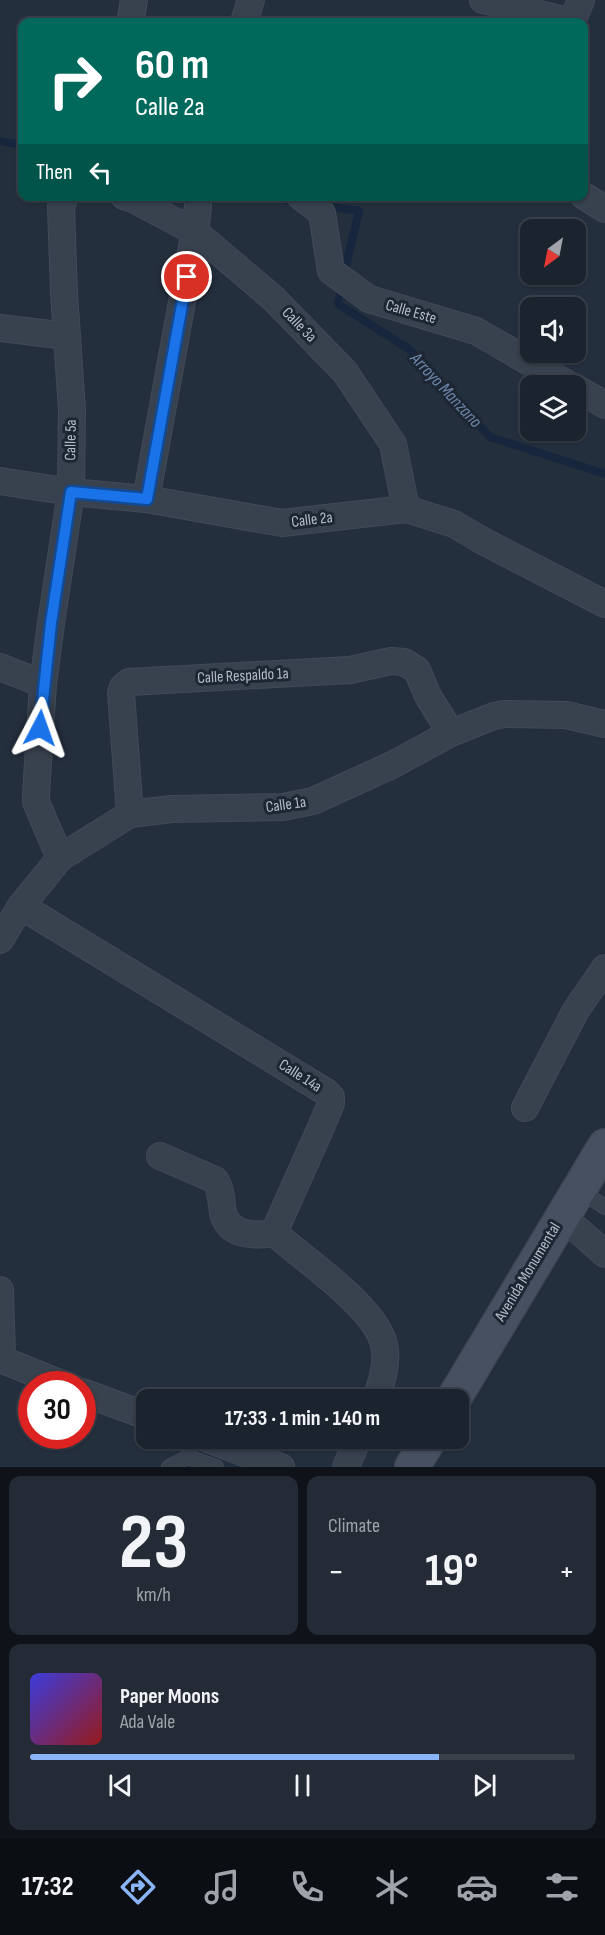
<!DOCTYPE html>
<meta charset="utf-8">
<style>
body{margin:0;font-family:"Sofia Sans Condensed",sans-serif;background:#242b36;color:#f1f3f6;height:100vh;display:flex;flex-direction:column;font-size:22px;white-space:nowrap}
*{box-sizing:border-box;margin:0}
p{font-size:20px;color:#a0a4aa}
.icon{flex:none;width:33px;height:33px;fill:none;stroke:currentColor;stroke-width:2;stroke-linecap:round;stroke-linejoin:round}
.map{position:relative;height:1467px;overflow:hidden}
.details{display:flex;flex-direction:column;gap:9px;padding:9px;background:#0f1319;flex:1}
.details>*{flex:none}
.top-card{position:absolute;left:18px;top:18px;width:570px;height:183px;border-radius:12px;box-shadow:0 2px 4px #0004,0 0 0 2px #39404a;background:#00695c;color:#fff;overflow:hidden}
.needle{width:39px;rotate:212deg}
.fabs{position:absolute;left:520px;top:219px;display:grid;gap:12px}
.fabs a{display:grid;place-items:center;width:66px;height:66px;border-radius:12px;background:#1b232e;box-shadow:0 2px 4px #0004,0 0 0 2px #39404a;font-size:30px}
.speed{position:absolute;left:18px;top:1371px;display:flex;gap:12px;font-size:30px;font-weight:700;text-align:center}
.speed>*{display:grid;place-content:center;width:78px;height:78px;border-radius:50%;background:#1b232e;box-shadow:0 2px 4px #0004,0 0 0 2px #39404a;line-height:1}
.speed .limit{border:9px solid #d22;background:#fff;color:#111}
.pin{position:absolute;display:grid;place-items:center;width:51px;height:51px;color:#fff;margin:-26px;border:3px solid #fff;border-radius:50%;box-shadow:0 2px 6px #0007}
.me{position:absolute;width:66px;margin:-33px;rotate:4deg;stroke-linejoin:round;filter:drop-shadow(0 0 4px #0008)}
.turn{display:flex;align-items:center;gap:21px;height:126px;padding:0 18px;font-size:27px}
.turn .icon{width:78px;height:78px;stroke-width:2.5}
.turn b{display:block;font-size:42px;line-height:51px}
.then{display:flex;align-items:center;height:57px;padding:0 18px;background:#0003;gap:12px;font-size:22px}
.big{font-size:45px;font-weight:700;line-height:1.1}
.details .widget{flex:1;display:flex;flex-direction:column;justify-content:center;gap:9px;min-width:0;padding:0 21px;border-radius:12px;background:#242b36}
.details .dial{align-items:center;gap:0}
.dial b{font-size:78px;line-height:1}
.song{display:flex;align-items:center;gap:18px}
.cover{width:72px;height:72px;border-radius:9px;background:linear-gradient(135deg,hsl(240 70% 55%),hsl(0 70% 35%))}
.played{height:6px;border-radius:3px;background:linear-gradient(90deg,#8ab4f8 75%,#39404a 75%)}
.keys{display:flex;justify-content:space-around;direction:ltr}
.heat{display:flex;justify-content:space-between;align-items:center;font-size:33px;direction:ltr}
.details .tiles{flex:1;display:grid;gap:9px;grid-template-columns:1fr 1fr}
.widget:last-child{grid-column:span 2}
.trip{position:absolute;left:136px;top:1389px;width:333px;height:60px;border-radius:12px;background:#1b232e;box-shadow:0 2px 4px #0004,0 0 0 2px #39404a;font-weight:700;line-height:60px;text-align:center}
.tab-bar{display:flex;height:96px;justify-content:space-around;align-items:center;background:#0b0e12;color:#a0a4aa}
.tab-bar .icon{width:42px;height:42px}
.tab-bar .on{color:#8ab4f8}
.tab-bar b{font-size:27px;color:#f1f3f6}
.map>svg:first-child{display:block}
</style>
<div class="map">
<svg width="605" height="1467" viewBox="0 0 605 1467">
<rect width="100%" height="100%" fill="#242f3e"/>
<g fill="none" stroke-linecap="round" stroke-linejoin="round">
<g stroke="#17263c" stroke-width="8">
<polyline points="0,141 22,145"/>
<polyline points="265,196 298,202"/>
<polyline points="324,206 359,211 344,274"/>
<polyline points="342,285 338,304 409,349 490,437 605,474"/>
</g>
<defs>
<g id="lane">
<polyline points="578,1189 605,1207"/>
<polyline points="169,1467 188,1457 216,1467"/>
</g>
<g id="street">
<polyline points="483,0 572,22"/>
<polyline points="133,22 131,18 134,0"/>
<polyline points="244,22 251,0"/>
<polyline points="572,22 581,0"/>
<polyline points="124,196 131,198 195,232 274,299 345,372 393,444 406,509"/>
<polyline points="300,196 322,213 331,271 369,299 476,331 571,386"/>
<polyline points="584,196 605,209"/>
<polyline points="0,328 67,336"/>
<polyline points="576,388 605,405"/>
<polyline points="0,481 71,492 146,499 282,523 406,509 454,524 483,541 605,604"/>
<polyline points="146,499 196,225 199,196"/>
<polyline points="0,667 43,684"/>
<polyline points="130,814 121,693 123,687 129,682 350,670 391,661 404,662 417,670 428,696 451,733"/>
<polyline points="60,858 36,802 36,794 43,684 51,623 71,492 72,410 64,293 61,207 65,196"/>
<path d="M21 906 326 1092 331 1097V1103L322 1125 276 1228 279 1237C308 1262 371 1305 383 1341 389 1359 382 1383 375 1400"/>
<polyline points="0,940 21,906 60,858 130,814 172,809 283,807 313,801 392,765 451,733 494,716 504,714 566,715 605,724"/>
<polyline points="525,1108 576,1010 605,968"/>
<path d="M160 1156 215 1180C222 1190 221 1202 223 1213 229 1237 257 1236 277 1233"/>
<polyline points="562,1216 605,1254"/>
<polyline points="0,1290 2,1356 5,1361 62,1384"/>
<polyline points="82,1392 147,1416"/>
<polyline points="205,1438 281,1467"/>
<polyline points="346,1467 358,1438"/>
</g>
<g id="secondary">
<polyline points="453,1400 605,1146"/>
<polyline points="412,1467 430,1438"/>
</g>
</defs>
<use href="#lane" stroke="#414a57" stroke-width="16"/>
<use href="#street" stroke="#414a57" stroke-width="28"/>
<use href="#secondary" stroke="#414a57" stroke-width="36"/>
<use href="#lane" stroke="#38414e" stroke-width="14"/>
<use href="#street" stroke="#38414e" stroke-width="26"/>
<use href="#secondary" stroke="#465061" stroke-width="33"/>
</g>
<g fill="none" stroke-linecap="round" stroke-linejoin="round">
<defs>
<polyline id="route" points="40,728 51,623 71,492 147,499 187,277"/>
</defs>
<use href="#route" stroke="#114b97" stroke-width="15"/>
<use href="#route" stroke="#1a73e8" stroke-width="10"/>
</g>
<g text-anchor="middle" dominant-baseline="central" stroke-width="6" stroke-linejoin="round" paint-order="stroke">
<g font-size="16" fill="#b4bcc9" stroke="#1d2633">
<text transform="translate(411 312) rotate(16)">Calle Este</text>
<text transform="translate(299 325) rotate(46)">Calle 3a</text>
<text transform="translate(71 440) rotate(-89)">Calle 5a</text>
<text transform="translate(312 520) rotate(-7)">Calle 2a</text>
<text transform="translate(243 676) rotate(-3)">Calle Respaldo 1a</text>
<text transform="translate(286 805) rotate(-8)">Calle 1a</text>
<text transform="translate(300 1076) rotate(32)">Calle 14a</text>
<text transform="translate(528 1272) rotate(-59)">Avenida Monumental</text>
</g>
<g font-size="18" font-style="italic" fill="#6d86a8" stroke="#1d2633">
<text transform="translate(446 390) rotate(47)">Arroyo Manzano</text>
</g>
</g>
</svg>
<div class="fabs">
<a><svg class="needle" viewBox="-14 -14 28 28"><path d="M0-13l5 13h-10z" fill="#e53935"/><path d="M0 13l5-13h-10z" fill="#a0a4aa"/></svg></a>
<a><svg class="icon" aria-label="sound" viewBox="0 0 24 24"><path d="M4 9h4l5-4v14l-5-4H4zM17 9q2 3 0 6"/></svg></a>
<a><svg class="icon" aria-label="layers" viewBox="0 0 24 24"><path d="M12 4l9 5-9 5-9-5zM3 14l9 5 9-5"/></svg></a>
</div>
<div class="speed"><div class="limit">30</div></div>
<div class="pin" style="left:187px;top:277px;background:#d93025"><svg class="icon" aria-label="arrive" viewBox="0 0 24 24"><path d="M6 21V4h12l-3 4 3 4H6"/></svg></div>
<svg class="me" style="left:40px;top:728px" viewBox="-20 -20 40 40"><path d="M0-17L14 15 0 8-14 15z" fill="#1a73e8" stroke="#fff" stroke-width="4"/></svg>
<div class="trip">17:33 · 1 min · 140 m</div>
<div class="top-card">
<div class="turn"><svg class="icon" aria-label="right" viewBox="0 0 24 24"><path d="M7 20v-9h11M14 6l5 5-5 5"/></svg><div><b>60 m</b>Calle 2a</div></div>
<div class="then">Then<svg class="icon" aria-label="left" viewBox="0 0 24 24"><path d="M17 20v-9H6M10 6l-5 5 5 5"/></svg></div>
</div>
</div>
<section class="details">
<div class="tiles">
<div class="widget dial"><b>23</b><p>km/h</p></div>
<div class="widget"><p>Climate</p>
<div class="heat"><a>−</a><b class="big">19°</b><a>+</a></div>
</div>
<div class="widget">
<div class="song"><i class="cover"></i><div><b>Paper Moons</b><p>Ada Vale</p></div></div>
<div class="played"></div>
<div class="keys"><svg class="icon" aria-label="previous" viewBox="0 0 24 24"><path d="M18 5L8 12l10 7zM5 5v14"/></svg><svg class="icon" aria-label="pause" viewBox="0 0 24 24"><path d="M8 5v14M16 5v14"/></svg><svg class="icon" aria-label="next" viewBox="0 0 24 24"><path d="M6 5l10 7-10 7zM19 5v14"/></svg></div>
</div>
</div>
</section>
<nav class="tab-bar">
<b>17:32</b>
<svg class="icon on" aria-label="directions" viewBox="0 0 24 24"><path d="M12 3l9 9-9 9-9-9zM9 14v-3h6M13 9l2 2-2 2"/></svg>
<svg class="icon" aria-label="music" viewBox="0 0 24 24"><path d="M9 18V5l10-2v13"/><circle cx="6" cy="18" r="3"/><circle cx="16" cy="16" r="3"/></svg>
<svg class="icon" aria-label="phone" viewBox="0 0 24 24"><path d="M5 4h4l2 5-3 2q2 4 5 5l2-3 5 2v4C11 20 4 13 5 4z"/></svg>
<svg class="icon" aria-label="climate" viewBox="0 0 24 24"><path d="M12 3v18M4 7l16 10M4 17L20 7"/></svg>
<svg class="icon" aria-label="car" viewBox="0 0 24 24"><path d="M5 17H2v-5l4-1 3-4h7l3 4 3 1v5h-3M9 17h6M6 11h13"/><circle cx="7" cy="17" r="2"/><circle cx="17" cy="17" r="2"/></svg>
<svg class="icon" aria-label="filters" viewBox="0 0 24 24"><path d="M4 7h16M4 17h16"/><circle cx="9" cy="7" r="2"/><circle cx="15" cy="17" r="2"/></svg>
</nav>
